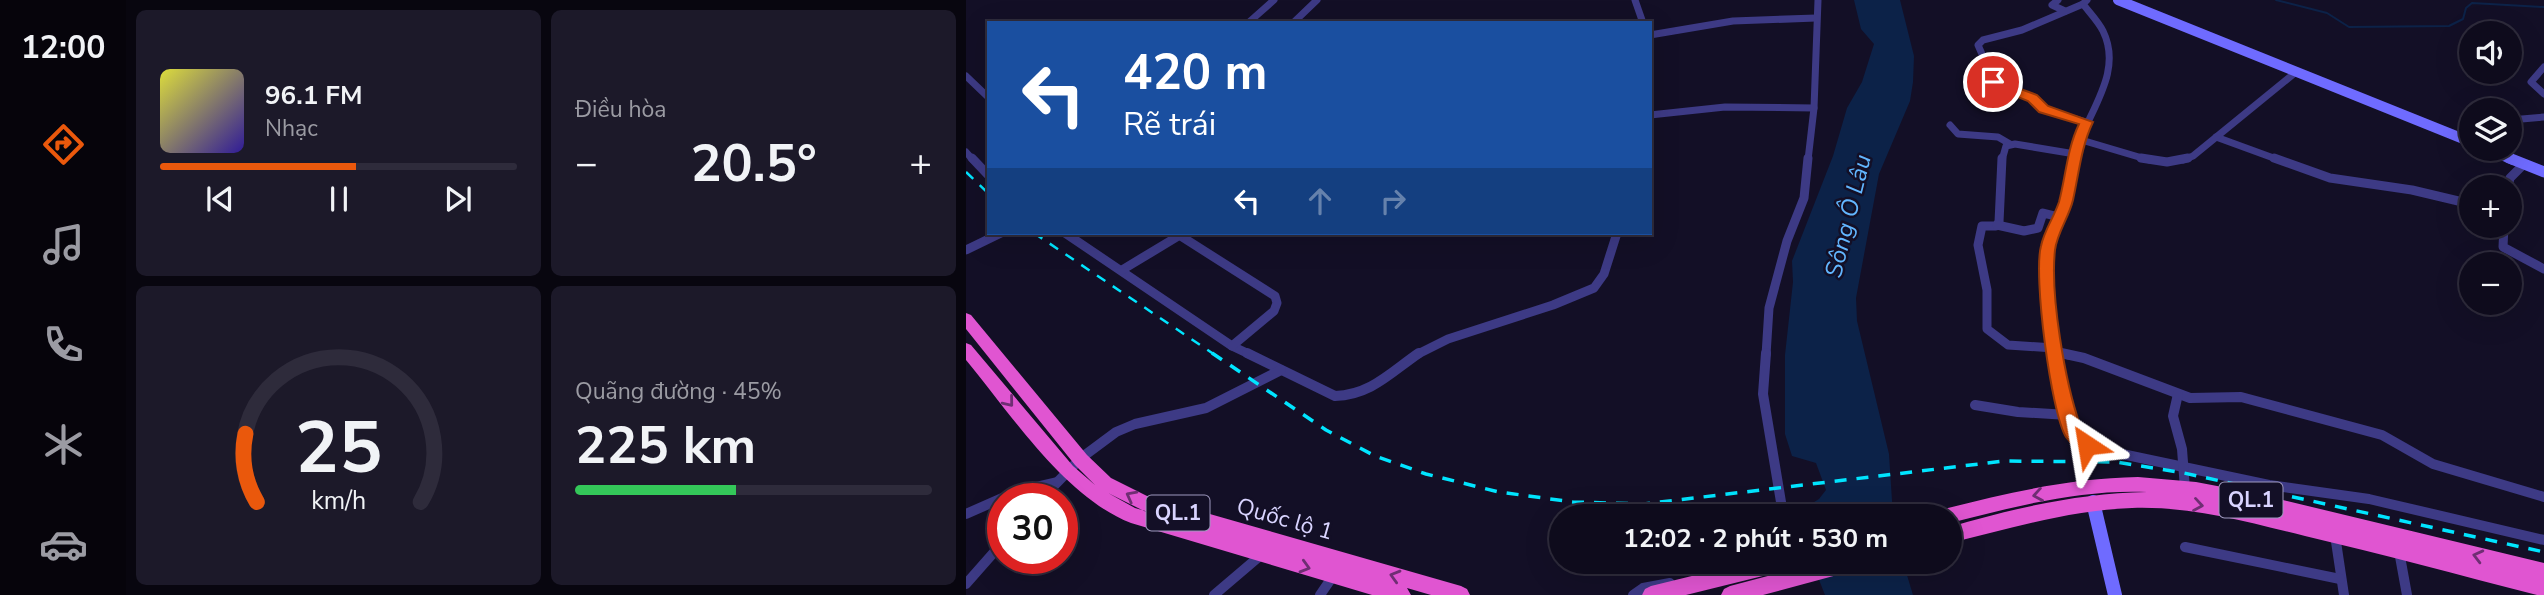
<!DOCTYPE html>
<html lang="vi">
<meta charset="utf-8">
<style>
body{margin:0;font-family:"Nunito Sans",sans-serif;background:#1c1929;color:#f1f3f6;height:100vh;display:flex;flex-direction:column;font-size:26px;white-space:nowrap}
*{box-sizing:border-box;margin:0}
p{font-size:23px;color:#9b9ba3}
.icon{flex:none;width:38px;height:38px;fill:none;stroke:currentColor;stroke-width:2;stroke-linecap:round;stroke-linejoin:round}
.map{position:relative;flex:1;overflow:hidden}
.sheet{display:flex;flex-direction:column;gap:10px;padding:10px;background:#08060f;width:840px}
.sheet>*{flex:none}
.guide{position:absolute;left:21px;top:21px;width:665px;height:214px;border-radius:0px;box-shadow:0 7px 28px #0002,0 0 0 2px #2e2b3b;background:#1a4fa0;color:#fff;overflow:hidden}
.controls{position:absolute;left:1493px;top:21px;display:grid;gap:14px}
.controls a{display:grid;place-items:center;width:63px;height:63px;border-radius:50%;background:#0e0b1c;box-shadow:0 7px 28px #0002,0 0 0 2px #2e2b3b;font-size:35px}
.speed{position:absolute;left:21px;top:483px;display:flex;gap:14px;font-size:35px;font-weight:700;text-align:center}
.speed>*{display:grid;place-content:center;width:91px;height:91px;border-radius:50%;background:#0e0b1c;box-shadow:0 7px 28px #0002,0 0 0 2px #2e2b3b;line-height:1}
.speed .limit{border:10px solid #d22;background:#fff;color:#111}
.pin{position:absolute;display:grid;place-items:center;width:60px;height:60px;color:#fff;margin:-30px;border:4px solid #fff;border-radius:50%;box-shadow:0 2px 7px #0007}
.me{position:absolute;width:77px;margin:-38px;rotate:327deg;stroke-linejoin:round;filter:drop-shadow(0 0 5px #0008)}
.turn{display:flex;align-items:center;gap:24px;height:147px;padding:0 21px;font-size:32px}
.turn .icon{width:91px;height:91px;stroke-width:2.5}
.turn b{display:block;font-size:49px;line-height:60px}
.lanes{display:flex;align-items:center;height:66px;padding:0 21px;background:#0003;justify-content:center;gap:35px;direction:ltr}
.lanes .off{opacity:.35}
.big{font-size:52px;font-weight:700;line-height:1.1}
.sheet .card{flex:1;display:flex;flex-direction:column;justify-content:center;gap:10px;min-width:0;padding:0 24px;border-radius:10px;background:#1c1929}
.sheet .dial{align-items:center;gap:0}
.dial svg{height:182px;overflow:visible;fill:none;stroke:#2e2b3b;stroke-width:7;stroke-linecap:round;text-anchor:middle}
.dial text{fill:#f1f3f6;stroke:none}
.song{display:flex;align-items:center;gap:21px}
.cover{width:84px;height:84px;border-radius:10px;background:linear-gradient(135deg,hsl(60 70% 55%),hsl(250 70% 35%))}
.played{height:7px;border-radius:4px;background:linear-gradient(90deg,#ea580c 55%,#2e2b3b 55%)}
.keys{display:flex;justify-content:space-around;direction:ltr}
.heat{display:flex;justify-content:space-between;align-items:center;font-size:38px;direction:ltr}
.charge{height:10px;border-radius:5px;background:linear-gradient(90deg,#34c759 45%,#2e2b3b 0)}
.sheet .tiles{flex:1;display:grid;gap:10px;grid-template-columns:repeat(2,1fr)}
.trip{position:absolute;left:583px;top:504px;width:413px;height:70px;border-radius:35px;background:#0e0b1c;box-shadow:0 7px 28px #0002,0 0 0 2px #2e2b3b;font-weight:700;line-height:70px;text-align:center}
main{display:flex;flex:1;min-height:0}
.tabs{display:flex;flex-direction:column;width:126px;justify-content:space-around;align-items:center;background:#06040b;color:#9b9ba3}
.tabs .icon{width:49px;height:49px}
.tabs .active{color:#ea580c}
.tabs b{font-size:32px;color:#f1f3f6}
.map>svg:first-child{display:block}
</style>
<main>
<nav class="tabs">
<b>12:00</b>
<svg class="icon active" aria-label="directions" viewBox="0 0 24 24"><path d="M12 3l9 9-9 9-9-9zM9 14v-3h6M13 9l2 2-2 2"/></svg>
<svg class="icon" aria-label="music" viewBox="0 0 24 24"><path d="M9 18V5l10-2v13"/><circle cx="6" cy="18" r="3"/><circle cx="16" cy="16" r="3"/></svg>
<svg class="icon" aria-label="phone" viewBox="0 0 24 24"><path d="M5 4h4l2 5-3 2q2 4 5 5l2-3 5 2v4C11 20 4 13 5 4z"/></svg>
<svg class="icon" aria-label="climate" viewBox="0 0 24 24"><path d="M12 3v18M4 7l16 10M4 17L20 7"/></svg>
<svg class="icon" aria-label="car" viewBox="0 0 24 24"><path d="M5 17H2v-5l4-1 3-4h7l3 4 3 1v5h-3M9 17h6M6 11h13"/><circle cx="7" cy="17" r="2"/><circle cx="17" cy="17" r="2"/></svg>
</nav>
<section class="sheet">
<div class="tiles">
<div class="card">
<div class="song"><i class="cover"></i><div><b>96.1 FM</b><p>Nhạc</p></div></div>
<div class="played"></div>
<div class="keys"><svg class="icon" aria-label="previous" viewBox="0 0 24 24"><path d="M18 5L8 12l10 7zM5 5v14"/></svg><svg class="icon" aria-label="pause" viewBox="0 0 24 24"><path d="M8 5v14M16 5v14"/></svg><svg class="icon" aria-label="next" viewBox="0 0 24 24"><path d="M6 5l10 7-10 7zM19 5v14"/></svg></div>
</div>
<div class="card"><p>Điều hòa</p>
<div class="heat"><a>−</a><b class="big">20.5°</b><a>+</a></div>
</div>
<div class="card dial"><svg viewBox="0 0 100 80">
<path d="M14 69A42 42 0 1 1 86 69"/>
<path d="M14 69A42 42 0 0 1 9 39" stroke="#ea580c"/>
<text x="50" y="56" font-size="32" font-weight="700">25</text>
<text x="50" y="72" font-size="11">km/h</text>
</svg></div>
<div class="card"><p>Quãng đường · 45%</p><b class="big">225 km</b><div class="charge"></div></div>
</div>
</section>
<div class="map">
<svg width="1578" height="595" viewBox="0 0 1578 595">
<rect width="100%" height="100%" fill="#130f26"/>
<g fill="#0c2248">
<polygon points="888,0 934,0 948,56 947,82 944,101 913,174 890,298 891,321 923,454 927,516 837,516 837,509 853,499 860,490 850,463 826,456 819,434 819,355 827,282 826,261 867,156 881,108 896,82 908,44 895,29"/>
<polygon points="846,562 937,562 947,595 859,595"/>
</g>
<g fill="none" stroke-linecap="round" stroke-linejoin="round">
<polyline stroke="#0c2248" stroke-width="2" points="1310,0 1361,13 1383,27 1483,26 1497,19 1500,8 1506,3 1578,7"/>
<g stroke="#3d3a85" stroke-width="7">
<polyline points="669,0 677,23"/>
<polyline points="1092,0 1086,5 1099,11"/>
<polyline points="1117,4 1056,30 1017,40 1012,45 1029,84 1062,96 1078,109 1120,122"/>
<polyline points="282,23 308,0"/>
<polyline points="327,23 351,0"/>
<polyline points="684,35 767,21 850,18"/>
<polyline points="1578,67 1565,82 1578,94"/>
<polyline points="0,76 23,98"/>
<polyline points="684,115 759,107 848,108"/>
<polyline points="1544,120 1578,117"/>
<polyline points="984,125 992,134 1032,137 1044,144"/>
<polyline points="1250,137 1313,160"/>
<polyline points="1112,139 1183,160"/>
<polyline points="0,152 7,160"/>
<polyline points="842,160 848,108 852,0"/>
<polyline points="1036,160 1040,146 1049,144 1109,154"/>
<path d="M1108 160C1117 116 1159 76 1137 31 1132 21 1123 12 1117 4L1121 0"/>
<polyline points="1217,160 1227,156 1330,72"/>
</g>
<g stroke="#3d3a85" stroke-width="9">
<polyline points="6,158 23,176"/>
<polyline points="1036,158 1033,222 1030,226 1016,226 1012,245 1021,290 1021,329 1042,345 1088,348"/>
<polyline points="1175,158 1201,162 1222,158"/>
<polyline points="1308,158 1364,178 1446,190 1505,204"/>
<polyline points="1542,187 1544,178 1558,164"/>
<polyline points="1031,225 1058,231 1072,228 1077,213 1093,217"/>
<polyline points="1538,226 1537,247 1578,269"/>
<polyline points="99,233 266,346 285,355"/>
<polyline points="210,233 309,296 311,303 308,311 266,346"/>
<polyline points="0,250 35,233"/>
<polyline points="156,270 214,235"/>
<polyline points="1088,352 1103,355"/>
<polyline points="450,355 482,339 587,305 628,288 638,274 651,233"/>
<polyline points="800,355 803,308 821,241 838,198 842,158"/>
<polyline points="1089,355 1080,269 1082,247 1099,203 1108,158"/>
</g>
<g stroke="#3d3a85" stroke-width="10">
<path d="M281 353 369 396C405 395 425 372 453 353"/>
<polyline points="800,353 797,394 816,508 814,516"/>
<polyline points="1088,353 1107,433 1116,442 1137,450 1303,485 1403,499 1578,540"/>
<polyline points="1095,353 1118,358 1224,398 1275,397 1416,435 1467,464 1578,497"/>
<polyline points="1212,394 1207,416 1216,449 1219,489"/>
<polyline points="1009,405 1052,412 1102,415"/>
<polyline points="75,499 115,458 150,432 169,424 240,408 315,370"/>
<polyline points="0,514 52,491 91,482"/>
<polyline points="1369,535 1378,595"/>
<polyline points="1219,547 1374,579"/>
<polyline points="1433,551 1441,595"/>
<polyline points="742,573 772,562"/>
<polyline points="0,584 37,542"/>
<polyline points="248,595 295,555"/>
<polyline points="354,595 367,576"/>
<polyline points="667,595 677,588 704,583"/>
</g>
<g stroke="#6f6bff" stroke-width="10">
<polyline points="1152,0 1505,142"/>
<polyline points="1521,149 1547,160"/>
</g>
<polyline stroke="#6f6bff" stroke-width="11" points="1543,158 1578,172"/>
<polyline stroke="#6f6bff" stroke-width="14" points="1127,502 1149,595"/>
<g fill="#e055d1" fill-rule="evenodd">
<path d="M0 313 5 315 121 455 145 478 181 496 495 586 501 589 504 595H465L441 588 445 595H406L165 523C98 497 45 414 0 360V343L5 345 107 466 129 485 109 465 0 329ZM142 493 178 511 238 528 169 508Z"/>
<path d="M1172 477 1230 482 1288 493 1578 563V595H1571C1493 575 1416 554 1339 536 1281 522 1226 506 1166 508 1103 510 1044 529 984 543V527C1048 508 1114 493 1181 492 1114 489 1047 507 984 523V516H973L976 510 982 508C1045 492 1107 478 1172 477Z"/>
<polygon points="783,562 826,562 823,568 817,571 720,595 676,595 679,589 685,586"/>
<polygon points="855,562 895,562 892,568 886,571 797,595 755,595 758,589 764,586"/>
</g>
<g stroke="#00e5ff" stroke-width="2.5" stroke-dasharray="10 9" stroke-linecap="butt">
<polyline points="0,172 23,194"/>
<polyline points="68,233 249,355"/>
</g>
<polyline stroke="#00e5ff" stroke-width="3.5" stroke-dasharray="12 10" stroke-linecap="butt" points="246,353 360,430 409,456 460,474 533,492 607,502 678,504 1038,461 1150,462 1218,473 1578,552"/>
</g>
<defs><path id="oneway-chevron" d="M-2-3.5L2.5 0L-2 3.5" fill="none" stroke-width="1.6" stroke-linecap="round" stroke-linejoin="round" transform="scale(1.75)"/></defs>
<g stroke="#6f2e73">
<use href="#oneway-chevron" transform="translate(43 402) rotate(51)"/>
<use href="#oneway-chevron" transform="translate(1072 495) rotate(170)"/>
<use href="#oneway-chevron" transform="translate(165 496) rotate(-152)"/>
<use href="#oneway-chevron" transform="translate(1232 505) rotate(9)"/>
<use href="#oneway-chevron" transform="translate(1512 556) rotate(-166)"/>
<use href="#oneway-chevron" transform="translate(339 567) rotate(16)"/>
<use href="#oneway-chevron" transform="translate(429 576) rotate(-164)"/>
</g>
<path fill="#ea580c" stroke="#983908" stroke-width="2" d="M1027 79 1071 95 1082 106 1127 122C1115 147 1113 173 1107 200 1103 217 1091 233 1089 250 1084 295 1099 382 1114 425 1117 433 1126 437 1130 445L1128 451 1121 453C1113 451 1105 444 1100 437 1085 413 1067 275 1075 246 1078 231 1088 217 1093 202 1100 175 1101 149 1113 124L1073 112 1062 101 1022 85V80Z"/>
<g text-anchor="middle" dominant-baseline="central" stroke-width="5" stroke-linejoin="round" paint-order="stroke">
<g fill="#130f26" stroke="#9e99be" stroke-width="2">
<rect x="1253.5" y="482.5" width="63" height="35" rx="5"/>
<rect x="180.5" y="495.5" width="63" height="35" rx="5"/>
</g>
<g font-size="21" font-weight="bold" fill="#d9d4ff">
<text x="1285" y="500">QL.1</text>
<text x="212" y="513">QL.1</text>
</g>
<g font-size="23" fill="#d9d4ff" stroke="#130f26">
<text transform="translate(319 519) rotate(16)">Quốc lộ 1</text>
</g>
<g font-size="24" font-style="italic" fill="#62b6ff" stroke="#130f26">
<text transform="translate(882 216) rotate(-76)">Sông Ô Lâu</text>
</g>
</g>
</svg>
<div class="controls">
<a><svg class="icon" aria-label="sound" viewBox="0 0 24 24"><path d="M4 9h4l5-4v14l-5-4H4zM17 9q2 3 0 6"/></svg></a>
<a><svg class="icon" aria-label="layers" viewBox="0 0 24 24"><path d="M12 4l9 5-9 5-9-5zM3 14l9 5 9-5"/></svg></a>
<a>+</a>
<a>−</a>
</div>
<div class="speed"><div class="limit">30</div></div>
<div class="pin" style="left:1027px;top:82px;background:#d93025"><svg class="icon" aria-label="arrive" viewBox="0 0 24 24"><path d="M6 21V4h12l-3 4 3 4H6"/></svg></div>
<svg class="me" style="left:1121px;top:445px" viewBox="-20 -20 40 40"><path d="M0-17L14 15 0 8-14 15z" fill="#ea580c" stroke="#fff" stroke-width="4"/></svg>
<div class="trip">12:02 · 2 phút · 530 m</div>
<div class="guide">
<div class="turn"><svg class="icon" aria-label="left" viewBox="0 0 24 24"><path d="M17 20v-9H6M10 6l-5 5 5 5"/></svg><div><b>420 m</b>Rẽ trái</div></div>
<div class="lanes"><svg class="icon" aria-label="left" viewBox="0 0 24 24"><path d="M17 20v-9H6M10 6l-5 5 5 5"/></svg><svg class="icon off" aria-label="ahead" viewBox="0 0 24 24"><path d="M12 20V5M6 11l6-6 6 6"/></svg><svg class="icon off" aria-label="right" viewBox="0 0 24 24"><path d="M7 20v-9h11M14 6l5 5-5 5"/></svg></div>
</div>
</div>
</main>
